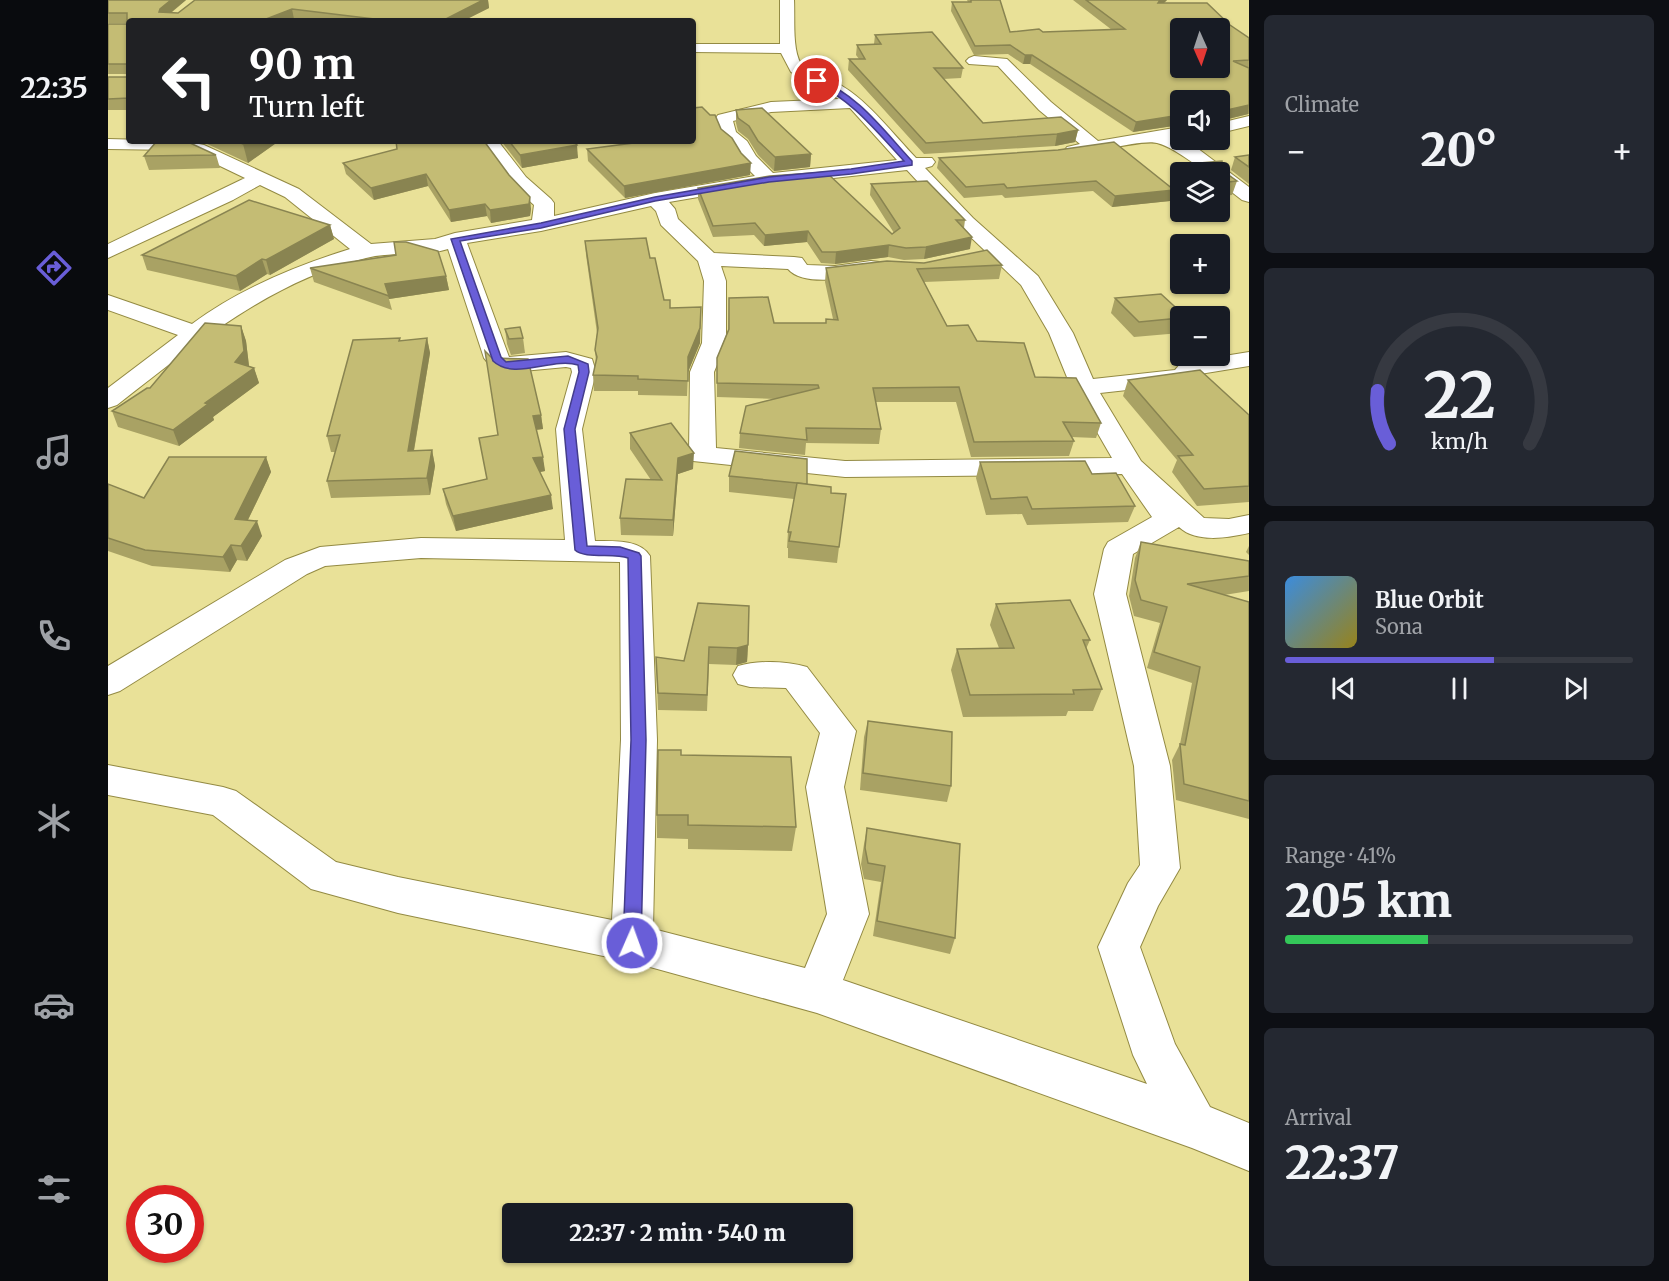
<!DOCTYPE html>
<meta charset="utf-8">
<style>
body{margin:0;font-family:Merriweather,serif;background:#242831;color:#f1f3f6;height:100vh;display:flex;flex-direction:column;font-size:22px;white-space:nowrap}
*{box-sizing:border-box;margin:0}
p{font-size:20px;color:#9ea1a6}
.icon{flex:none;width:33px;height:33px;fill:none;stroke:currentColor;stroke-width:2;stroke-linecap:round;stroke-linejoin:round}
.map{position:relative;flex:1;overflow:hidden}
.panel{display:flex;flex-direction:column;gap:15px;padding:15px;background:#0d0f14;width:420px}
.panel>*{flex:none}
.top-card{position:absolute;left:18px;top:18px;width:570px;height:126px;border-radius:6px;box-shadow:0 2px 4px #0004;background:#202124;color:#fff;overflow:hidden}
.needle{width:39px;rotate:177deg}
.tools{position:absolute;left:1062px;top:18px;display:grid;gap:12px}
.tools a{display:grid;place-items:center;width:60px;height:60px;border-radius:6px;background:#171b24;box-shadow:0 2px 4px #0004;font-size:30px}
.speed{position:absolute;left:18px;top:1185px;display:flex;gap:12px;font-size:30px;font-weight:700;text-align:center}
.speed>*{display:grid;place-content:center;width:78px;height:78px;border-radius:50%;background:#171b24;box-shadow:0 2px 4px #0004;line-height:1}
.speed .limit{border:9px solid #d22;background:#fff;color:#111}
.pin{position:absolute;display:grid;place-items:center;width:51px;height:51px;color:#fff;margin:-26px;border:3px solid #fff;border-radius:50%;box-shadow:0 2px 6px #0007}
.me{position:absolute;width:66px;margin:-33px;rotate:2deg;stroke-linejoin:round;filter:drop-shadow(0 0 4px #0008)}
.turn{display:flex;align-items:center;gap:21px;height:126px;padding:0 24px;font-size:27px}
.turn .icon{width:78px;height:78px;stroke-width:2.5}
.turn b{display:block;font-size:42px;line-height:51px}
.big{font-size:45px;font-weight:800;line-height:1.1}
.panel .widget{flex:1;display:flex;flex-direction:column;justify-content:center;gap:9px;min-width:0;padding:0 21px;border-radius:9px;background:#242831}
.panel .dial{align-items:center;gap:0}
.dial svg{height:156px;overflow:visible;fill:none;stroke:#363941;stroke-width:7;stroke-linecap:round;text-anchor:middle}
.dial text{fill:#f1f3f6;stroke:none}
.song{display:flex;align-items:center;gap:18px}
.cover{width:72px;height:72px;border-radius:9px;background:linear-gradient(135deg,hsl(210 70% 55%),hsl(50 70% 35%))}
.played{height:6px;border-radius:3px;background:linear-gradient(90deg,#695ed8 60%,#363941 60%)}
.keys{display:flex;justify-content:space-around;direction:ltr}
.heat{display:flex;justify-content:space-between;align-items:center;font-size:33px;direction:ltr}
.charge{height:9px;border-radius:4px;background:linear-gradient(90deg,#34c759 41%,#363941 0)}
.trip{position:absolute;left:394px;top:1203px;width:351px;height:60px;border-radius:6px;background:#171b24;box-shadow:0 2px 4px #0004;font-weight:800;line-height:60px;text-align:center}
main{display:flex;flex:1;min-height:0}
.dock{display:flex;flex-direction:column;width:108px;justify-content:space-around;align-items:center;background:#090b0e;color:#9ea1a6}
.dock .icon{width:42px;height:42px}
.dock .active{color:#695ed8}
.dock b{font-size:27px;color:#f1f3f6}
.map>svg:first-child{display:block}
</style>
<main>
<nav class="dock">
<b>22:35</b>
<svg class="icon active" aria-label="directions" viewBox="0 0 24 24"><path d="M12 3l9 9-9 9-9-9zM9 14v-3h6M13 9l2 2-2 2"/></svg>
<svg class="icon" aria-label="music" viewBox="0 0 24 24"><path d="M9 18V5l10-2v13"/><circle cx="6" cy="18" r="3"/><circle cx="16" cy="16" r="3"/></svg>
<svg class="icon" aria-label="phone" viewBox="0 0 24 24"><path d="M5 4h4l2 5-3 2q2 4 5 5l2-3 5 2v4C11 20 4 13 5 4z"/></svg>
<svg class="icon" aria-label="climate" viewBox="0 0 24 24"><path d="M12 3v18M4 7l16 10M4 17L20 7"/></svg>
<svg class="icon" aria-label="car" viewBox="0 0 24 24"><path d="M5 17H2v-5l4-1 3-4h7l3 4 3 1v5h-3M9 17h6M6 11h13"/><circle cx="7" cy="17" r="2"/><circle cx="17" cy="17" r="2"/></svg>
<svg class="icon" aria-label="filters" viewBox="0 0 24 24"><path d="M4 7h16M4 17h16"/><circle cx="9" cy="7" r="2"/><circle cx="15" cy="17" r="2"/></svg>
</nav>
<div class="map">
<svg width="1141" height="1281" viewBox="0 0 1141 1281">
<rect width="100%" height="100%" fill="#e9e198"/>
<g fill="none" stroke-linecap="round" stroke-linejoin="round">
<defs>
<g id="minor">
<path d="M672 0H686C687 19 684 49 693 64 699 72 724 81 734 86 760 101 786 135 808 158H824L827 162 824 166 817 168 865 218 930 276 965 333 985 379 1067 370 1073 363 1141 352V366L1092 374 1082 382 1073 384 992 393 1033 461 1096 518 1121 519 1141 515V533C1119 538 1088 543 1071 527L1025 554 1018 594 1062 766 1072 868 1050 906 1032 947 1067 1044 1102 1107 1141 1123V1171L1084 1148 709 1013 524 962 290 913 203 889 105 815 0 795V765L115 787 128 791 228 862 290 877 504 920 513 740 512 562 313 558 217 566 199 574 12 691 0 695V666L177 560 212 547 313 538 457 540 448 429 464 372 463 368 458 367 404 372 386 370 376 358 340 249C314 257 285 251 258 258 162 281 85 346 9 405L0 408V388L70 335 0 310V295L84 324C131 289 187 266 242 249L177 197 152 185 125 200 0 258V244L137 178 85 153 69 150 0 149V139L76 141 96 145 191 189 263 244 327 239 347 233 424 220 426 205 404 185 375 145 379 141H390L418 177 443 199 446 203V216L547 193 647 176 634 163 625 148 614 138 607 119 610 115 663 102 731 99 683 72 673 53 585 52V44H672ZM742 108 789 160 665 173 648 156 639 141 628 132 625 121 663 112ZM799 170 851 226 913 285 941 333 963 387 1004 458 737 461 608 448 606 372 618 343V281L613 266 680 269C696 288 749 277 771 272L774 267 771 262 763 261 727 266 699 265 694 258 686 257 606 253 570 219 567 209 561 202 661 185ZM543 206 548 211 553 225 590 261 596 281 594 343 582 372 581 455 585 461 737 477 1014 474 1044 517 1000 542 996 549 986 594 1026 766 1032 865 1020 883 990 947 1025 1055 1039 1084 735 980 761 914 736 787 748 731 699 667C678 661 651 660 630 666L625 675 630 684 642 687 678 688 712 733 698 787 719 914 697 968 545 929 549 740 542 556C532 539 505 541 487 541L474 429 488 372 484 359 458 352 401 357 359 243 433 231Z"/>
<path d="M866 56 899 59 943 102 990 141 1072 127V137L1069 138 1081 142 1141 187V202L1134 200 1112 183V172C1088 172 1073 149 1049 143 1035 139 982 153 965 156L959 155 956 151 959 147 972 144 931 110 890 66 861 64 858 61 861 58Z"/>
<polygon points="1141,116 1141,126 1112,133 1112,123"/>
</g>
</defs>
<use href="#minor" stroke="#938a43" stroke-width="2"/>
<use href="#minor" fill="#fff" fill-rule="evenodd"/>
</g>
<g fill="#a9a264">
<polygon points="0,0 78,0 63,13 70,13 87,0 380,0 381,8 355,21 205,21 186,19 180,21 21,21 21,110 0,110 0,77 19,77 19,74 0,74 0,24 19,24 19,23 0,23"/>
<polygon points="859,0 892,0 902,32 935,32 1004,30 965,0 1059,0 1056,3 1122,25 1141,38 1141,114 1112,121 1112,100 1072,100 1072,126 1072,125 1025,132 922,64 915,64 900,54 866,55 843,11 844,2 860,2"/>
<polygon points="767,35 855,68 853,78 835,79 875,123 970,130 967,142 947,146 816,154 740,70 741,59 751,59 748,55 749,45 766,44"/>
<polygon points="628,110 703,154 702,167 666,171 650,155 640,139 630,131 628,123"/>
<polygon points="613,129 642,175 517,198 480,161 479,149 524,143 523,141 585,141"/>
<polygon points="83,141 171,141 140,163 97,143"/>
<polygon points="393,141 466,141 470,158 414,168"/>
<polygon points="289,149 423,209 422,216 383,223 379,216 343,222 320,186 266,200 238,174 235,163"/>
<polygon points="108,155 112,168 41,170 36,156"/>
<polygon points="1141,155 1141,184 1123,170 1127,157"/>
<polygon points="831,158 1066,190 1065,179 1069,165 1072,172 1072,199 1067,200 1066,190 1062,201 1004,207 985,191 897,198 894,195 856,198 829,168"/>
<polygon points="1129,181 1124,195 1112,196 1112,183"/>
<polygon points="763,184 857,220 856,228 862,249 816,259 796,260 780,257 727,264 713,263 699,242 656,246 646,235 605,237 590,199 590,188 784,234 786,233 762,195"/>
<polygon points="222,225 226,239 162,275 159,274 132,291 39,270 34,255"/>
<polygon points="477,241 542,258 556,300 562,308 592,343 580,372 579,396 530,395 530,391 486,391 485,375 488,362 487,350 489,333 478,255"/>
<polygon points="816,263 894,265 891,279 816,282 839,326 869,341 927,377 993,423 988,438 963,437 966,441 961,456 863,457 848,402 768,402 773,429 771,444 698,443 697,455 631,448 632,433 668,399 609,397 609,358 620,330 621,298 666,323 718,323 718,319 725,319 717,282 718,268"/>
<polygon points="202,268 338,276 341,290 281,299 284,310 206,282"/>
<polygon points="1007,298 1072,316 1072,333 1026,337 1003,313"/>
<polygon points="133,326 138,341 141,366 146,368 151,383 105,417 106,420 71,446 10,427 4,411 42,388"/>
<polygon points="397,329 415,338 417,353 403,355 399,344"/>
<polygon points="319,338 322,353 306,451 324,450 327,466 322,495 223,498 219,481 227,452 223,452 219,436 293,341"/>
<polygon points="1020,380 1141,415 1141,502 1089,506 1064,472 1069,460 1015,396"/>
<polygon points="433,415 435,429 428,430 437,471 432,472 445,509 348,531 338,504 335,489 379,480 371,438 390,435"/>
<polygon points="522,433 585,469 570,474 565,536 513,535 512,518 543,480 522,449"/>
<polygon points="627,451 699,484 723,493 731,547 729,563 680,558 680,548 679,548 680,532 686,499 621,492 621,476"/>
<polygon points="158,457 163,472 140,520 154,536 139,561 129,560 122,572 44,566 0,551 0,484 36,498"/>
<polygon points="872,462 984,474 1027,506 1020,522 919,525 914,514 878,515 868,478"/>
<polygon points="1033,542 1141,561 1141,591 1116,595 1141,694 1141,819 1068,800 1064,760 1072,744 1084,683 1039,668 1052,623 1026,616 1021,596 1027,558"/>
<polygon points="1141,546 1141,555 1138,552"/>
<polygon points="590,603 640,645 639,662 628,665 601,664 599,711 550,710 548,657 576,661"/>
<polygon points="888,604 982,640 978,649 994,689 985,711 960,711 958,716 855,717 843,670 849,649 891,648 882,625"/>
<polygon points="760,721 843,786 839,802 752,790 756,737"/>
<polygon points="573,755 688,827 684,851 580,849 580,839 549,838 549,815"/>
<polygon points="759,828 847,938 842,954 765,936 773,882 756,879 753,864 756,844"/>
</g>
<g fill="#898451">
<polygon points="63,0 78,0 55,19 51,12 52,9"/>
<polygon points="375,0 380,0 381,8 355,21 334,21"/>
<polygon points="1052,0 1059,0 1047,11 1050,3"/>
<polygon points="184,9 186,19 180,21 153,21"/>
<polygon points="917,55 924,55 922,64 915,64"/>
<polygon points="1141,105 1140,114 1112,121 1115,111"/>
<polygon points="1072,115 1072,125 1025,132 1028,122"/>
<polygon points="970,130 967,142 947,146 949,134"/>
<polygon points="138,141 171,141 140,163 135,144"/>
<polygon points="469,145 470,158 414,168 412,155"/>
<polygon points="703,154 702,167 666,171 667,157"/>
<polygon points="643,163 642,175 517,198 516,186"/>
<polygon points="318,174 320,186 266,200 263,188"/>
<polygon points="1066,190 1062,201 1004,207 1007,196"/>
<polygon points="422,197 423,209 422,216 383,223 382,210"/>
<polygon points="377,204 379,216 343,222 341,210"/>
<polygon points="222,225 226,239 162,275 158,260"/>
<polygon points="700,231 699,242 656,246 657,235"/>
<polygon points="864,237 862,249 816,259 818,247"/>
<polygon points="781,245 780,257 727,264 728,252"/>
<polygon points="154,259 159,274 132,291 128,276"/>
<polygon points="338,276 341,290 281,299 277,284"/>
<polygon points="593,307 592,343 580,372 580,357"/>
<polygon points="133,326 138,341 141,366 127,362"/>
<polygon points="319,338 322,353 303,467 300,451"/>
<polygon points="146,368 151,383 105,417 106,420 71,446 65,430 97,403"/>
<polygon points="433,415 435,429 426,430 425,416"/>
<polygon points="324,450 327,466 322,495 319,478"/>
<polygon points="586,453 585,469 570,474 565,536 565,520 570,458"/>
<polygon points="158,457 163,472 133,534 127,519"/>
<polygon points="435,457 437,471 427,473 425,458"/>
<polygon points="443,495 445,509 348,531 345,516"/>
<polygon points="149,521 154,536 139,561 133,546"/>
<polygon points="123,545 129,560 122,572 115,557"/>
<polygon points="640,645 639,662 628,665 629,648"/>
</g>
<g fill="#c4bc74" stroke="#898451" stroke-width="1.5" fill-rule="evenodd">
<polygon points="0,0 63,0 52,9 51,12 70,13 87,0 375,0 334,21 283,21 184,9 153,21 21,21 21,98 0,99 0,77 19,77 19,64 0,64 0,24 19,24 19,13 0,13"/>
<path d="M863 0H892L902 32 931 29 935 32 1017 29 978 0H1052L1050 3H1099L1122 25 1141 38V60L1125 61 1141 68V105L1115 111 1113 116H1112V100H1072V115L1028 122 924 55H917L902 45 867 46 844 2H863ZM1072 28H1112V68H1072Z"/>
<polygon points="824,32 855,68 826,68 875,123 953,117 970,130 949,134 818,143 741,59 757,59 749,45 773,44 767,35"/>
<polygon points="594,107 602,115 607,115 613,129 624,138 633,153 643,163 516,186 479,149 533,142 531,141 585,141 585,108"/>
<polygon points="654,108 703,154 667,157 650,141 641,126 630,118 628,110"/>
<polygon points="49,141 80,142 108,155 36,156"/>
<polygon points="129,141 138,141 135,144"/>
<polygon points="288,141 376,141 401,175 422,197 421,204 382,210 377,204 341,210 318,174 263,188 235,163 289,149"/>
<polygon points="401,141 466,141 469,145 412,155"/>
<polygon points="1006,142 1066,190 1007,196 988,181 899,188 896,184 858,187 831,158 950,150"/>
<polygon points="1141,155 1141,167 1127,157"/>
<polygon points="1114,161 1115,171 1129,181 1112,183 1112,172 1072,172 1072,186 1071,186 1069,165"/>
<polygon points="718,172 784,234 792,228 763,184 819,181 857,220 848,220 864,237 818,247 798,248 781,245 728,252 714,252 700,231 657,235 647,223 605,226 590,188 662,176"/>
<polygon points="141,200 222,225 158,260 154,259 128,276 34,255"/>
<polygon points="538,238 542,258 547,258 556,300 562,300 562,308 593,307 592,328 580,357 580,381 530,379 530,376 485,375 489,357 487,350 490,328 477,241"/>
<polygon points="286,242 298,242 330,251 338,276 277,284 281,296 202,268 288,255"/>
<polygon points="879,250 894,265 809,269 839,326 860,325 869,341 916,343 927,377 968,378 993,423 955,422 966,441 866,442 851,387 765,388 773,429 698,428 699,440 632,433 638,406 711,388 710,385 609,383 609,358 621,329 621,298 660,297 666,323 718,323 718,319 730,320 718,268 779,261 816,263"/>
<polygon points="1053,294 1077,316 1072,316 1072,318 1031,322 1007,298"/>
<polygon points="97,323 133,326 136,351 127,362 146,368 97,403 100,404 65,430 4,411 39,388 42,388"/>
<polygon points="412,327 415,338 401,339 397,329"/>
<polygon points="292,338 291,341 319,338 300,451 324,450 319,478 219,481 232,435 219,436 245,340"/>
<polygon points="377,351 384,358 420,359 433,415 425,416 435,457 425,458 443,495 345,516 335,489 379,479 371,438 390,435"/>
<polygon points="1092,370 1141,415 1141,486 1096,489 1070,456 1085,455 1020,380"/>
<polygon points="563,423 586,453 570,458 565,520 512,518 518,479 554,480 522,433"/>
<polygon points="627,451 699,459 699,484 621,476"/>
<polygon points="61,457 158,457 127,519 149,521 133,546 123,545 115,557 37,550 0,538 0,484 36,498"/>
<polygon points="977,461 984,474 1008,473 1027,506 924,509 919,497 883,499 872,462"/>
<polygon points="689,483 723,487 723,493 738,494 731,547 681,541 683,532 680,532"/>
<polygon points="1033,542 1141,561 1141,576 1079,584 1141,602 1141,801 1076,784 1072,744 1077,745 1092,667 1046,652 1059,607 1033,600 1027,580"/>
<polygon points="962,600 982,640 975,640 994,689 965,690 966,694 862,695 849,649 906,648 888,604"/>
<polygon points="590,603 641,606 640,645 629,648 601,647 599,695 550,693 548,657 576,661"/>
<polygon points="760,721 844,732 843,786 755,773"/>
<polygon points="550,750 573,750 573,755 683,757 688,827 580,825 580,815 549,815"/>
<polygon points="759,828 852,844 847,938 769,921 777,866 760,863 757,848"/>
</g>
<path fill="#695ed8" stroke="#443d8c" stroke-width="1.5" d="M709 79C749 93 776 131 804 161V165L743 174 661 182 547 201 433 228 352 241 393 357 398 362 460 356 480 364 481 372 467 429 479 546 512 547 531 553 533 556 538 740 533 943 530 949 524 951 518 949 515 943 523 740 520 558C506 553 476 559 467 550L456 429 471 372 470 365C444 357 406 381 385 361L343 239 433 223 547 197 661 177 743 169 796 161C767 130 745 101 706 82Z"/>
</svg>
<div class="tools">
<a><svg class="needle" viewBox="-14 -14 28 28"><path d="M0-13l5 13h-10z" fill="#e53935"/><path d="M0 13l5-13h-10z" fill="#9ea1a6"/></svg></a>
<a><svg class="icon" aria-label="sound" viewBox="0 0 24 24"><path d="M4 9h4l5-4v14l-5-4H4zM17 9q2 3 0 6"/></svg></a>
<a><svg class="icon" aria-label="layers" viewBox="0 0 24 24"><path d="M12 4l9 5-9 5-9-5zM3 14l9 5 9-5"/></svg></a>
<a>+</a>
<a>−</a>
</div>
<div class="speed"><div class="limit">30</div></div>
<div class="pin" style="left:709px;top:81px;background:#d93025"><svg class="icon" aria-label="arrive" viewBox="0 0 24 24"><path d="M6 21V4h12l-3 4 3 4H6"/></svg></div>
<svg class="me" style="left:524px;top:943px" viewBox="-20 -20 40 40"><circle r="17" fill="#695ed8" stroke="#fff" stroke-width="3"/><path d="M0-11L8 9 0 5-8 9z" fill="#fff"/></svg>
<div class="trip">22:37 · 2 min · 540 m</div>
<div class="top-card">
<div class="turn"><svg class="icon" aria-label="left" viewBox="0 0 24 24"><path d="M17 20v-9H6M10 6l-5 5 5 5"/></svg><div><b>90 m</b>Turn left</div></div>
</div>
</div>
<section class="panel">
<div class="widget"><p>Climate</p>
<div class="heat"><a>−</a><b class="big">20°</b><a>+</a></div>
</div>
<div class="widget dial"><svg viewBox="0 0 100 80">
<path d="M14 69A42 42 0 1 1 86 69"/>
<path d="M14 69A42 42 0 0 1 8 42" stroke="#695ed8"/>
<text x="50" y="56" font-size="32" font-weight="700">22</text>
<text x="50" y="72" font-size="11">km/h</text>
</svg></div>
<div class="widget">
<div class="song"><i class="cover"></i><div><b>Blue Orbit</b><p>Sona</p></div></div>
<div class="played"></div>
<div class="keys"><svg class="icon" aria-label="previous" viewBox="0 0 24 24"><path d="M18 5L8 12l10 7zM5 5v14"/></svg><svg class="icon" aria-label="pause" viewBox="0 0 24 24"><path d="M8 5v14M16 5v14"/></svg><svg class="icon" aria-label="next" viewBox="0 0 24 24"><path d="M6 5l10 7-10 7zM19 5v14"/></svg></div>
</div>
<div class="widget"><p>Range · 41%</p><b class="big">205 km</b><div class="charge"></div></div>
<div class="widget"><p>Arrival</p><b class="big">22:37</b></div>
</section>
</main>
